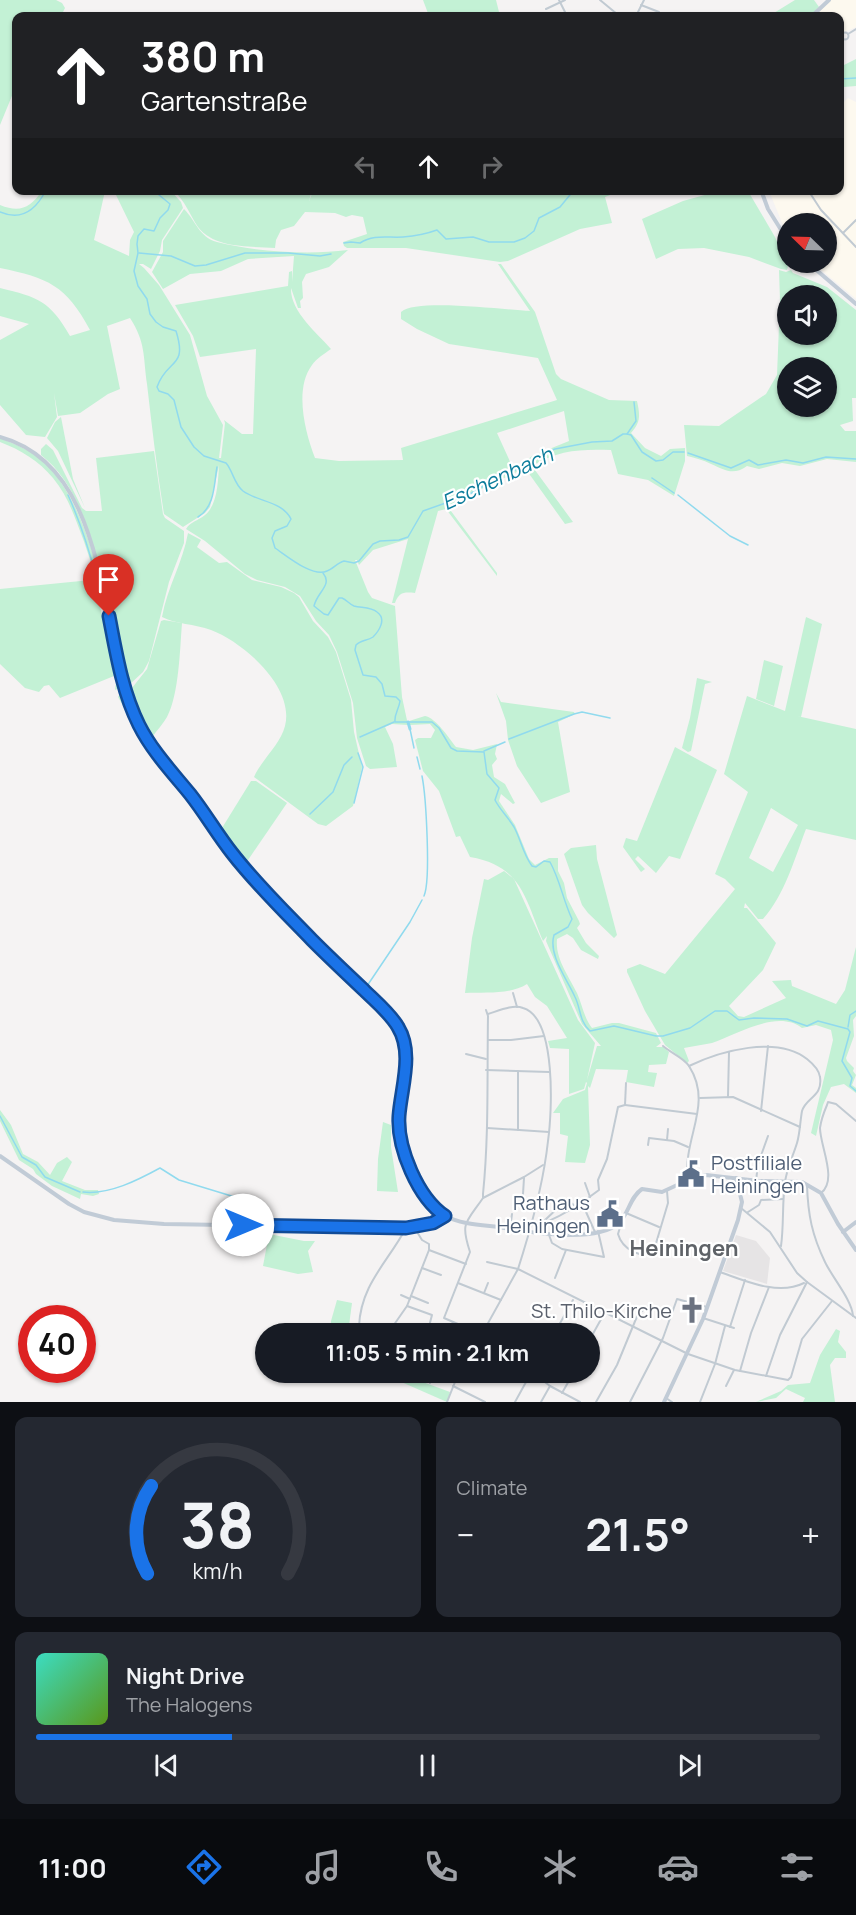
<!DOCTYPE html>
<meta charset="utf-8">
<style>
body{margin:0;font-family:Manrope,sans-serif;background:#242831;color:#f1f3f6;height:100vh;display:flex;flex-direction:column;font-size:22px;white-space:nowrap}
*{box-sizing:border-box;margin:0}
p{font-size:20px;color:#9ea1a6}
.icon{flex:none;width:33px;height:33px;fill:none;stroke:currentColor;stroke-width:2;stroke-linecap:round;stroke-linejoin:round}
.map{position:relative;height:1402px;overflow:hidden}
.panel{display:flex;flex-direction:column;gap:15px;padding:15px;background:#0d0f14;flex:1}
.panel>*{flex:none}
.hud{position:absolute;left:12px;top:12px;width:832px;height:183px;border-radius:12px;box-shadow:0 2px 4px #0004;background:#202124;color:#fff;overflow:hidden}
.needle{width:39px;rotate:293deg}
.tools{position:absolute;left:777px;top:213px;display:grid;gap:12px}
.tools a{display:grid;place-items:center;width:60px;height:60px;border-radius:50%;background:#171b24;box-shadow:0 2px 4px #0004;font-size:30px}
.speed{position:absolute;left:18px;top:1305px;display:flex;gap:12px;font-size:30px;font-weight:700;text-align:center}
.speed>*{display:grid;place-content:center;width:78px;height:78px;border-radius:50%;background:#171b24;box-shadow:0 2px 4px #0004;line-height:1}
.speed .limit{border:9px solid #d22;background:#fff;color:#111}
.pin{position:absolute;display:grid;place-items:center;width:51px;height:51px;color:#fff;margin:-62px -26px;border-radius:50% 50% 50% 0;rotate:-45deg;box-shadow:0 0 6px #0007}
.pin .icon{rotate:45deg}
.me{position:absolute;width:66px;margin:-33px;rotate:90deg;stroke-linejoin:round;filter:drop-shadow(0 0 4px #0008)}
.turn{display:flex;align-items:center;gap:21px;height:126px;padding:0 30px;font-size:27px}
.turn .icon{width:78px;height:78px;stroke-width:2.5}
.turn b{display:block;font-size:42px;line-height:51px}
.lanes{display:flex;align-items:center;height:57px;padding:0 30px;background:#0003;justify-content:center;gap:30px;direction:ltr}
.lanes .off{opacity:.35}
.big{font-size:45px;font-weight:700;line-height:1.1}
.panel .widget{flex:1;display:flex;flex-direction:column;justify-content:center;gap:9px;min-width:0;padding:0 21px;border-radius:12px;background:#242831}
.panel .dial{align-items:center;gap:0}
.dial svg{height:156px;overflow:visible;fill:none;stroke:#363941;stroke-width:7;stroke-linecap:round;text-anchor:middle}
.dial text{fill:#f1f3f6;stroke:none}
.song{display:flex;align-items:center;gap:18px}
.cover{width:72px;height:72px;border-radius:9px;background:linear-gradient(135deg,hsl(170 70% 55%),hsl(90 70% 35%))}
.played{height:6px;border-radius:3px;background:linear-gradient(90deg,#1a73e8 25%,#363941 25%)}
.keys{display:flex;justify-content:space-around;direction:ltr}
.heat{display:flex;justify-content:space-between;align-items:center;font-size:33px;direction:ltr}
.panel .tiles{flex:1;display:grid;gap:15px;grid-template-columns:1fr 1fr}
.widget:last-child{grid-column:span 2}
.trip{position:absolute;left:255px;top:1323px;width:345px;height:60px;border-radius:30px;background:#171b24;box-shadow:0 2px 4px #0004;font-weight:700;line-height:60px;text-align:center}
.tabs{display:flex;height:96px;justify-content:space-around;align-items:center;background:#090b0e;color:#9ea1a6}
.tabs .icon{width:42px;height:42px}
.tabs .selected{color:#1a73e8}
.tabs b{font-size:27px;color:#f1f3f6}
.map>svg:first-child{display:block}
</style>
<div class="map">
<svg width="856" height="1402" viewBox="0 0 856 1402">
<rect width="100%" height="100%" fill="#f5f3f3"/>
<g fill="#fdf9ef">
<polygon points="830,0 856,0 856,27 840,34 840,16 814,16"/>
<polygon points="848,98 856,102 856,299 813,263 826,262 826,224 788,224 787,235 769,191 840,190 840,106"/>
</g>
<polygon fill="#e6e4e5" points="736,1235 756,1241 770,1258 767,1284 723,1271"/>
<g fill="#c3f1d5" fill-rule="evenodd">
<polygon points="0,0 56,0 62,3 65,8 61,16 16,16 16,86 0,125"/>
<polygon points="423,0 496,0 500,16 429,16"/>
<polygon points="795,0 814,0 819,7 810,16 769,16"/>
<polygon points="856,59 856,86 844,87 840,90 840,67"/>
<path d="M42 191H105L94 240 129 256 130 240 134 232 116 195 107 191H171L181 202 183 208 162 240 160 251 151 269 143 264H139L144 268 159 285 190 335 207 396 223 425 219 458H221L225 423 224 420 242 434H253L256 349 200 357 193 336 175 305 288 286 289 272 292 271V282L294 256 248 259 221 271 190 274 163 289 152 272 163 252V241L184 209C196 221 199 237 217 242 257 252 308 255 348 250L329 267 306 274 302 282 303 298 300 301 301 308H298L291 288C290 311 317 333 331 349 324 354 317 358 312 365 294 389 305 432 315 458L339 461 403 460 401 448 557 400 538 358 449 344 417 329 401 319V312C416 298 506 310 530 311L498 264H501L535 312 556 374 561 379 609 400 637 401C640 415 641 422 631 433L645 448 661 456 670 449 685 448V461L674 496 648 480 618 474 611 450C580 449 559 450 532 466L573 522 565 524 525 468 459 500 448 507 497 573V576L446 509 438 511 415 593C404 592 399 592 395 603H392L408 539 373 550 359 565 357 560H355L368 592 372 598 395 606 402 697 408 725 392 724 385 727 393 744 397 767 370 769 366 766 357 738 353 703 337 652 329 635 316 621 300 596 285 587 257 580 245 574 205 541 186 529C191 521 198 521 205 515 218 505 218 479 219 465L210 507 205 513 183 527 164 514C157 471 152 427 147 384 143 356 146 343 130 318L107 326 120 389 108 394 80 413 58 416 54 393 57 417 45 437 26 435 0 405V340L29 324 0 316V288C38 297 50 301 70 336L90 330C66 285 48 278 0 268V205C20 213 30 208 42 191ZM564 411 569 441 532 456 522 464 512 466 497 433Z"/>
<path d="M313 191V190L621 191 605 197 612 223 580 229 508 261 500 262 406 248H347L344 246 343 242 367 234 363 217 352 215 346 217 335 213 305 212 294 226 281 230 276 240 275 248C250 246 215 249 198 227 190 215 185 201 174 191H312L309 201Z"/>
<polygon points="719,191 748,191 775,237 788,266 787,270 781,269 749,257 704,248 678,249 656,259 642,219 683,201"/>
<path d="M779 270 786 272 791 270 793 273 827 287 856 310V398H852L853 421 840 425 845 431H856V462L827 459 800 466 782 463 759 469 747 466C733 476 725 470 711 464 703 460 695 458 687 456L684 425 719 426 766 394 777 375 780 301ZM788 296H826V334H788ZM788 368H826V406H788Z"/>
<polygon points="61,417 73,479 85,508 58,451 47,438 55,422"/>
<path d="M0 438C16 445 32 450 44 462 95 512 106 613 121 681L117 689 115 690 117 675C106 623 97 572 77 523 71 507 64 491 53 478 39 461 21 450 0 442Z"/>
<path d="M46 444 53 450 82 508 86 511H102L96 458 154 451 163 514 165 518 184 531V543L169 582 149 661 143 672 129 685 126 683C124 671 124 659 121 647 118 640 115 633 113 625 98 570 89 492 41 455V449Z"/>
<path d="M188 533 201 540 197 547 219 563 227 562 252 580 281 587 294 593 299 597 313 621 328 637 336 652 351 700 354 732 362 767 353 806 326 826 318 824 254 777C262 759 280 745 285 726 295 687 243 642 211 630 195 624 175 624 162 617 167 588 183 562 188 533Z"/>
<polygon points="91,580 95,581 114,676 60,698 49,685 44,686 39,692 25,688 0,664 0,589"/>
<path d="M806 617 822 624 801 717 797 716 856 729V840L806 829C794 860 785 894 763 919H758L745 903 744 908H747L776 943 763 970 729 1006 738 1016 744 1017 786 998 772 981 791 980 792 986 836 1004 845 990 856 947V1016L853 1020 854 1036 846 1058 847 1061 854 1068 853 1071 856 1075 852 1085 856 1088V1093L844 1084 831 1087 823 1105 816 1136 811 1133 833 1040 831 1030 816 1025 802 1028C778 1009 737 1034 712 1043 703 1045 693 1046 684 1048L689 1061 687 1063 665 1045 645 1011 627 972V969L640 964 665 974 735 889 725 879 715 874 748 792 724 774 747 696 785 711ZM771 808 798 825 773 872 749 858Z"/>
<path d="M164 620 182 623C180 648 179 695 167 717 163 724 157 730 153 736L138 708 132 688 147 669 161 621Z"/>
<polygon points="764,660 783,666 774,706 756,699"/>
<polygon points="697,678 712,682 705,684 691,751 688,752 682,748 690,718"/>
<path d="M129 689C136 703 141 720 150 735 164 757 213 807 217 828 210 821 205 811 198 802 178 777 127 720 129 689Z"/>
<polygon points="496,693 501,702 574,712 575,714 558,722 570,792 541,803 517,766 508,740 506,721"/>
<polygon points="120,694 125,698 132,719 148,744 214,831 210,831 149,751 118,697"/>
<path d="M425 716C436 718 449 738 456 747L473 750 497 744 495 754 497 759 492 765 494 777 505 784 515 803 513 804 501 794 499 801 515 825 529 859 535 865 549 858H558V871L564 883 567 898 579 921 580 924 577 928 586 943 599 956 598 959 581 950 573 938 567 934 557 939C555 959 569 976 577 993 582 1004 584 1018 592 1028L612 1023H619L656 1033 661 1043 656 1047H663L669 1052 666 1064 649 1065 648 1072 657 1073 654 1087 626 1082 628 1070 596 1069 590 1088 588 1086 590 1145 585 1163 565 1162 568 1136 560 1134V1113H553L563 1099 585 1090 587 1083 586 1082 584 1089 569 1094V1049L550 1048 548 1041 567 1038 547 1006 535 997 527 984C510 995 484 992 465 993L472 938 484 879 488 880 504 871 514 879 578 1020 595 1043 587 1080 597 1046H601L582 1024 546 941 547 936 543 941C525 898 522 866 470 857L460 836 456 837 439 791 423 771 415 740 418 738H431L435 730 430 724 410 725 409 721Z"/>
<polygon points="675,747 717,770 680,859 669,856 656,873 638,856 635,859 645,869 641,872 623,847 626,838 637,841"/>
<polygon points="251,781 256,781 287,803 246,863 231,845 222,828"/>
<polygon points="596,845 597,859 617,935 614,938 588,913 582,905 564,854 571,848"/>
<polygon points="0,1110 11,1125 23,1154 38,1162 50,1175 57,1163 67,1157 72,1162 62,1181 85,1190 98,1190 99,1194 93,1196 81,1194 80,1199 52,1186 36,1174 33,1169 19,1160 0,1121"/>
<polygon points="383,1122 391,1125 391,1147 398,1192 377,1191 378,1159"/>
<polygon points="269,1234 304,1241 315,1241 308,1251 313,1272 298,1274 263,1266"/>
<polygon points="337,1300 352,1303 348,1333 331,1333 331,1321"/>
<polygon points="836,1329 840,1331 838,1342 846,1352 846,1358 835,1358 830,1365 835,1402 803,1402 805,1398 786,1389 776,1398 756,1402 781,1391 788,1385 810,1383 820,1355"/>
<polygon points="401,1374 450,1392 447,1402 399,1381"/>
</g>
<g fill="none" stroke-linecap="round" stroke-linejoin="round">
<g stroke="#90daee" stroke-width="1.5">
<polyline points="840,79 856,78"/>
<polyline points="88,190 97,190"/>
<path d="M153 190 170 204 168 210 160 218 154 231 144 229 138 236 137 244 138 253 134 271 138 286 147 299 150 314 156 322 163 327 176 331C188 369 167 358 157 387L159 391 168 394 174 400 181 427 194 447 204 456 226 463C233 471 234 484 243 491 258 502 282 501 291 519L287 526 275 531 272 538 275 548C287 556 313 578 327 571 333 569 337 563 344 561L354 563 359 561 373 544 380 541 399 540 408 537 423 511 468 495 502 475 523 467 535 457 555 449 592 442 612 441 623 434H627L631 435 642 452 656 461 663 460 673 452H684"/>
<path d="M0 212C21 221 36 210 46 190"/>
<path d="M344 243 351 242 360 243C374 234 387 238 403 237 415 236 426 234 437 230L446 239 473 237 489 242H514L525 238 534 231 539 218 560 207 574 190"/>
<polyline points="139,253 171,256 195,266 206,265 245,253 288,253 320,256 331,254"/>
<polyline points="627,434 636,421 634,402"/>
<polyline points="688,453 731,468 749,460 758,465 786,460 803,463 826,457 856,459"/>
<polyline points="652,478 674,493"/>
<path d="M68 495C95 555 106 618 119 682"/>
<polyline points="678,495 730,536 748,545"/>
<path d="M198 517C215 507 214 484 217 467"/>
<path d="M323 573C333 585 317 592 314 606L324 614 328 615 339 598H342C347 600 349 604 354 606 361 608 371 607 377 612 387 619 379 631 373 637 367 641 361 640 356 645L355 650 363 675 376 677 382 684 385 696 396 697 400 701C399 709 394 714 395 722H432L439 728 451 748 457 751 484 752 487 774 499 788 495 800C500 810 508 817 514 827 521 840 523 854 532 866L536 867 544 861 550 862C560 880 563 900 572 919L568 927 554 935C548 955 567 979 575 997 581 1009 579 1021 590 1031L614 1026 656 1036H663L690 1028 715 1011H727L739 1020 754 1018 787 1019 807 1026 818 1021 848 1029 850 1032 842 1061 852 1078 850 1086 856 1091"/>
<polyline points="116,641 122,666"/>
<polyline points="410,729 414,748"/>
<polyline points="360,737 394,722"/>
<polyline points="509,739 574,714 582,712 610,718"/>
<polyline points="484,751 505,742"/>
<polyline points="417,757 420,769"/>
<path d="M422 776C426 796 431 880 424 896"/>
<polyline points="354,803 363,767 358,753"/>
<polyline points="310,814 333,792 344,765 352,757"/>
<polyline points="367,986 410,922 422,900"/>
<polyline points="848,1027 850,1015 856,1011"/>
<polyline points="0,1116 22,1157 36,1165 45,1177 80,1192"/>
<path d="M83 1192C109 1195 138 1180 160 1168L179 1180 238 1198 270 1219"/>
</g>
<polyline stroke="#90daee" stroke-width="3" points="408,722 410,729"/>
<g stroke="#c1cad2" stroke-width="2">
<polyline points="559,0 567,16"/>
<polyline points="600,0 617,14 626,16"/>
<polyline points="641,5 659,12"/>
<polyline points="546,9 565,0"/>
<polyline points="636,16 644,0"/>
<circle cx="845" cy="36" r="3.5"/>
<polyline points="848,34 856,29"/>
<polyline points="808,190 821,210 856,247"/>
<polyline points="843,233 856,220"/>
<polyline points="513,993 517,1007"/>
<polyline points="488,1040 511,1040 544,1036"/>
<path d="M663 1046C671 1053 684 1058 689 1066 714 1105 682 1138 688 1180"/>
<polyline points="466,1054 486,1059"/>
<path d="M689 1066C720 1051 777 1035 807 1059 812 1063 819 1069 820 1077 823 1097 806 1097 802 1111 800 1122 800 1133 797 1143 793 1156 787 1168 785 1182 782 1203 784 1225 781 1246"/>
<polyline points="486,1070 549,1072"/>
<polyline points="728,1096 729,1052"/>
<polyline points="700,1098 733,1097 800,1127"/>
<polyline points="625,1105 697,1114"/>
<polyline points="625,1105 626,1083"/>
<polyline points="761,1111 768,1046"/>
<polyline points="487,1128 549,1132"/>
<polyline points="518,1130 518,1071"/>
<polyline points="667,1140 668,1129"/>
<polyline points="648,1145 649,1138 674,1141 688,1147"/>
<polyline points="756,1181 758,1164 768,1136"/>
<polyline points="585,1183 590,1197"/>
<path d="M807 1185C808 1215 812 1235 825 1262 832 1277 852 1300 853 1316"/>
<path d="M821 1193C838 1180 820 1146 820 1128 821 1120 824 1112 827 1105L828 1102 836 1104 856 1121"/>
<polyline points="523,1194 524,1178"/>
<polyline points="483,1198 524,1177 543,1165"/>
<polyline points="582,1203 595,1232"/>
<polyline points="741,1208 770,1232 797,1273 807,1282 856,1318"/>
<polyline points="748,1212 759,1205 761,1200 783,1199"/>
<polyline points="626,1213 659,1227"/>
<polyline points="544,1221 562,1204 570,1202 575,1206"/>
<path d="M620 1221 621 1224 618 1234C622 1248 641 1261 654 1250L668 1203 667 1191"/>
<path d="M531 1225C551 1225 583 1202 599 1190L598 1180 607 1159 618 1107 625 1105"/>
<path d="M406 1228C388 1262 361 1284 359 1326L391 1329 410 1334"/>
<polyline points="510,1229 512,1214"/>
<polyline points="549,1235 552,1243 562,1249 604,1257 598,1231"/>
<polyline points="429,1250 466,1264"/>
<polyline points="487,1262 518,1269 688,1354 735,1370 788,1380 791,1377 802,1339 832,1301"/>
<polyline points="422,1268 441,1275"/>
<path d="M720 1272C746 1281 778 1296 804 1283"/>
<polyline points="555,1278 566,1250"/>
<polyline points="458,1283 501,1300"/>
<polyline points="484,1293 488,1283"/>
<polyline points="401,1295 410,1299"/>
<polyline points="411,1296 428,1303"/>
<polyline points="407,1306 432,1315 427,1334"/>
<polyline points="703,1318 734,1328"/>
<polyline points="730,1327 745,1280"/>
<polyline points="391,1329 407,1306 429,1250 429,1244 422,1240 414,1227"/>
<polyline points="448,1334 453,1322"/>
<path d="M481 1334 444 1318 470 1252C460 1222 466 1223 483 1198V1194C489 1135 487 1076 488 1016L486 1010"/>
<path d="M482 1334 518 1269 523 1253C534 1217 544 1178 548 1141 552 1113 557 1018 523 1008 513 1004 498 1011 488 1014"/>
<polyline points="554,1334 573,1300"/>
<polyline points="590,1339 604,1314"/>
<polyline points="740,1371 751,1333 769,1287"/>
<polyline points="450,1372 458,1376"/>
<polyline points="532,1372 550,1386 580,1402"/>
<polyline points="411,1376 413,1372"/>
<polyline points="766,1376 780,1335 807,1282"/>
<polyline points="430,1383 434,1372"/>
<polyline points="453,1386 485,1402"/>
<polyline points="726,1386 734,1370"/>
<polyline points="562,1393 574,1372"/>
<polyline points="666,1398 672,1402"/>
<polyline points="447,1402 459,1372"/>
<polyline points="515,1402 531,1373"/>
<polyline points="541,1402 550,1386"/>
<polyline points="596,1402 617,1365 638,1314 649,1306"/>
<polyline points="630,1402 663,1338 677,1299 707,1307"/>
<polyline points="700,1402 715,1364 725,1326"/>
</g>
<g stroke="#c1cbd6" stroke-width="4">
<polyline points="812,16 829,0"/>
<polyline points="761,190 768,209 788,241"/>
<polyline points="807,262 856,304"/>
<path d="M0 437C107 466 99 621 130 705 143 739 166 764 188 792 204 812 217 834 233 854 256 883 283 908 307 935 336 965 371 992 397 1025 412 1053 401 1085 399 1115 397 1144 418 1201 445 1216 460 1224 481 1225 498 1227 527 1232 596 1244 619 1223 629 1213 630 1197 642 1189L662 1192 688 1180 706 1175 759 1181 802 1182 821 1193 838 1224 856 1250"/>
<polyline points="0,1156 69,1204 84,1212 114,1220 164,1224 406,1228 432,1223 445,1216"/>
<polyline points="843,1232 856,1222"/>
<polyline points="664,1402 703,1319 738,1220 742,1202 736,1178"/>
</g>
</g>
<g fill="none" stroke-linecap="round" stroke-linejoin="round">
<defs>
<path id="route" d="M109 616C116 652 122 691 139 725 152 751 172 772 190 794 205 813 217 834 232 853 256 884 285 912 312 940 329 957 347 974 364 990 376 1002 390 1013 398 1027 414 1053 401 1088 399 1116 397 1148 418 1198 445 1216L433 1223 406 1228 243 1225"/>
</defs>
<use href="#route" stroke="#114b97" stroke-width="15"/>
<use href="#route" stroke="#1a73e8" stroke-width="10"/>
</g>
<defs>
<symbol id="civic-bare" viewBox="-9 -9 18 18"><path d="M-.6-6.5H3V-4.5H.6V-3L4-1V1h2V6H-6V1h2V-1L-.6-3ZM-1.2 2.5V6h2.4V2.5Z" fill="#5c6f8a" stroke="#fff" stroke-width="2.5" paint-order="stroke"/></symbol>
<symbol id="church-bare" viewBox="-9 -9 18 18"><path d="M-1.2-6h2.4v3.5h3.3v2.4h-3.3V6h-2.4V-.1h-3.3v-2.4h3.3Z" fill="#6b7280" stroke="#fff" stroke-width="2.5" paint-order="stroke"/></symbol>
</defs>
<g fill-rule="evenodd">
<use href="#civic-bare" x="672" y="1155" width="38" height="38"/>
<use href="#civic-bare" x="591" y="1195" width="38" height="38"/>
<use href="#church-bare" x="673" y="1291" width="38" height="38"/>
</g>
<g text-anchor="middle" dominant-baseline="central" stroke-width="4.5" stroke-linejoin="round" paint-order="stroke">
<g font-size="20" fill="#4e5e75" stroke="#fff" text-anchor="start">
<text x="711" y="1162">Postfiliale<tspan x="711" dy="23">Heiningen</tspan></text>
<text x="590" y="1202" text-anchor="end">Rathaus<tspan x="590" dy="23">Heiningen</tspan></text>
</g>
<g font-size="20" fill="#5b616d" stroke="#fff" text-anchor="end">
<text x="672" y="1310">St. Thilo-Kirche</text>
</g>
<g font-size="21" font-style="italic" fill="#0c7c9b" stroke="#fff">
<text transform="translate(497 478) rotate(-25)">Eschenbach</text>
</g>
<g font-size="22" font-weight="bold" fill="#5f6368" stroke="#fff">
<text x="684" y="1248">Heiningen</text>
</g>
</g>
</svg>
<div class="tools">
<a><svg class="needle" viewBox="-14 -14 28 28"><path d="M0-13l5 13h-10z" fill="#e53935"/><path d="M0 13l5-13h-10z" fill="#9ea1a6"/></svg></a>
<a><svg class="icon" aria-label="sound" viewBox="0 0 24 24"><path d="M4 9h4l5-4v14l-5-4H4zM17 9q2 3 0 6"/></svg></a>
<a><svg class="icon" aria-label="layers" viewBox="0 0 24 24"><path d="M12 4l9 5-9 5-9-5zM3 14l9 5 9-5"/></svg></a>
</div>
<div class="speed"><div class="limit">40</div></div>
<div class="pin" style="left:109px;top:616px;background:#d93025"><svg class="icon" aria-label="arrive" viewBox="0 0 24 24"><path d="M6 21V4h12l-3 4 3 4H6"/></svg></div>
<svg class="me" style="left:243px;top:1225px" viewBox="-20 -20 40 40"><circle r="19" fill="#fff"/><path d="M0-13L10 11 0 6-10 11z" fill="#1a73e8"/></svg>
<div class="trip">11:05 · 5 min · 2.1 km</div>
<div class="hud">
<div class="turn"><svg class="icon" aria-label="ahead" viewBox="0 0 24 24"><path d="M12 20V5M6 11l6-6 6 6"/></svg><div><b>380 m</b>Gartenstraße</div></div>
<div class="lanes"><svg class="icon off" aria-label="left" viewBox="0 0 24 24"><path d="M17 20v-9H6M10 6l-5 5 5 5"/></svg><svg class="icon" aria-label="ahead" viewBox="0 0 24 24"><path d="M12 20V5M6 11l6-6 6 6"/></svg><svg class="icon off" aria-label="right" viewBox="0 0 24 24"><path d="M7 20v-9h11M14 6l5 5-5 5"/></svg></div>
</div>
</div>
<section class="panel">
<div class="tiles">
<div class="widget dial"><svg viewBox="0 0 100 80">
<path d="M14 69A42 42 0 1 1 86 69"/>
<path d="M14 69A42 42 0 0 1 16 24" stroke="#1a73e8"/>
<text x="50" y="56" font-size="32" font-weight="700">38</text>
<text x="50" y="72" font-size="11">km/h</text>
</svg></div>
<div class="widget"><p>Climate</p>
<div class="heat"><a>−</a><b class="big">21.5°</b><a>+</a></div>
</div>
<div class="widget">
<div class="song"><i class="cover"></i><div><b>Night Drive</b><p>The Halogens</p></div></div>
<div class="played"></div>
<div class="keys"><svg class="icon" aria-label="previous" viewBox="0 0 24 24"><path d="M18 5L8 12l10 7zM5 5v14"/></svg><svg class="icon" aria-label="pause" viewBox="0 0 24 24"><path d="M8 5v14M16 5v14"/></svg><svg class="icon" aria-label="next" viewBox="0 0 24 24"><path d="M6 5l10 7-10 7zM19 5v14"/></svg></div>
</div>
</div>
</section>
<nav class="tabs">
<b>11:00</b>
<svg class="icon selected" aria-label="directions" viewBox="0 0 24 24"><path d="M12 3l9 9-9 9-9-9zM9 14v-3h6M13 9l2 2-2 2"/></svg>
<svg class="icon" aria-label="music" viewBox="0 0 24 24"><path d="M9 18V5l10-2v13"/><circle cx="6" cy="18" r="3"/><circle cx="16" cy="16" r="3"/></svg>
<svg class="icon" aria-label="phone" viewBox="0 0 24 24"><path d="M5 4h4l2 5-3 2q2 4 5 5l2-3 5 2v4C11 20 4 13 5 4z"/></svg>
<svg class="icon" aria-label="climate" viewBox="0 0 24 24"><path d="M12 3v18M4 7l16 10M4 17L20 7"/></svg>
<svg class="icon" aria-label="car" viewBox="0 0 24 24"><path d="M5 17H2v-5l4-1 3-4h7l3 4 3 1v5h-3M9 17h6M6 11h13"/><circle cx="7" cy="17" r="2"/><circle cx="17" cy="17" r="2"/></svg>
<svg class="icon" aria-label="filters" viewBox="0 0 24 24"><path d="M4 7h16M4 17h16"/><circle cx="9" cy="7" r="2"/><circle cx="15" cy="17" r="2"/></svg>
</nav>
